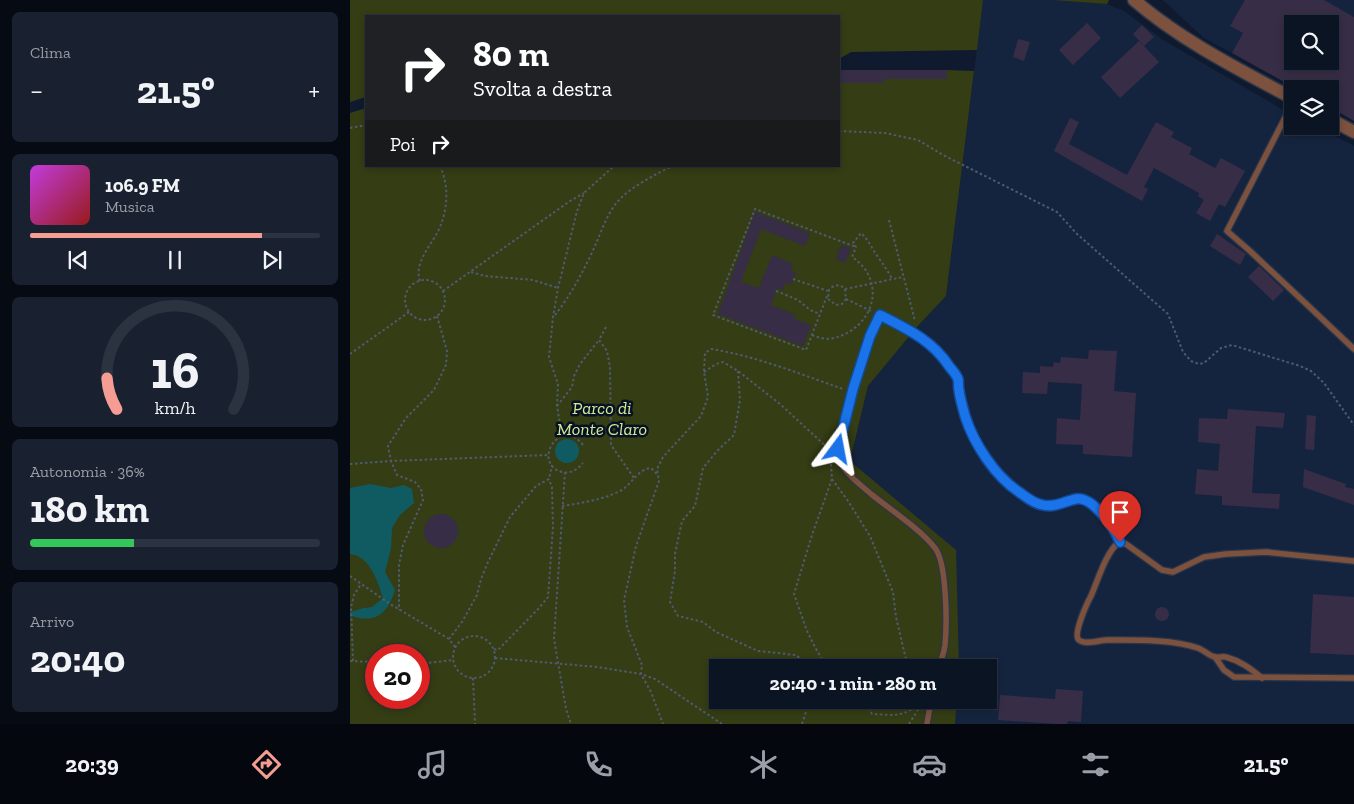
<!DOCTYPE html>
<html lang="it">
<meta charset="utf-8">
<style>
body{margin:0;font-family:"Zilla Slab",serif;background:#192130;color:#f1f3f6;height:100vh;display:flex;flex-direction:column;font-size:19px;white-space:nowrap}
*{box-sizing:border-box;margin:0}
p{font-size:16px;color:#9a9ea6}
.icon{flex:none;width:28px;height:28px;fill:none;stroke:currentColor;stroke-width:2;stroke-linecap:round;stroke-linejoin:round}
.map{position:relative;flex:1;overflow:hidden}
.drawer{display:flex;flex-direction:column;gap:12px;padding:12px;background:#060b13;width:350px}
.drawer>*{flex:none}
.top-card{position:absolute;left:15px;top:15px;width:475px;height:152px;border-radius:0px;box-shadow:0 2px 8px #0003,0 0 0 1px #2b3341;background:#202124;color:#fff;overflow:hidden}
.buttons{position:absolute;left:934px;top:15px;display:grid;gap:10px}
.buttons a{display:grid;place-items:center;width:55px;height:55px;border-radius:0px;background:#0b1423;box-shadow:0 2px 8px #0003,0 0 0 1px #2b3341;font-size:25px}
.speed{position:absolute;left:15px;top:644px;display:flex;gap:10px;font-size:25px;font-weight:700;text-align:center}
.speed>*{display:grid;place-content:center;width:65px;height:65px;border-radius:50%;background:#0b1423;box-shadow:0 2px 8px #0003,0 0 0 1px #2b3341;line-height:1}
.speed .limit{border:8px solid #d22;background:#fff;color:#111}
.pin{position:absolute;display:grid;place-items:center;width:42px;height:42px;color:#fff;margin:-51px -21px;border-radius:50% 50% 50% 0;rotate:-45deg;box-shadow:0 0 5px #0007}
.pin .icon{rotate:45deg}
.me{position:absolute;width:55px;margin:-28px;rotate:13deg;stroke-linejoin:round;filter:drop-shadow(0 0 4px #0008)}
.turn{display:flex;align-items:center;gap:18px;height:105px;padding:0 25px;font-size:22px}
.turn .icon{width:65px;height:65px;stroke-width:2.5}
.turn b{display:block;font-size:35px;line-height:42px}
.then{display:flex;align-items:center;height:48px;padding:0 25px;background:#0003;gap:10px;font-size:19px}
.big{font-size:38px;font-weight:700;line-height:1.1}
.drawer .card{flex:1;display:flex;flex-direction:column;justify-content:center;gap:8px;min-width:0;padding:0 18px;border-radius:8px;background:#192130}
.drawer .dial{align-items:center;gap:0}
.dial svg{height:130px;overflow:visible;fill:none;stroke:#2b3341;stroke-width:7;stroke-linecap:round;text-anchor:middle}
.dial text{fill:#f1f3f6;stroke:none}
.song{display:flex;align-items:center;gap:15px}
.cover{width:60px;height:60px;border-radius:8px;background:linear-gradient(135deg,hsl(290 70% 55%),hsl(0 70% 35%))}
.played{height:5px;border-radius:2px;background:linear-gradient(90deg,#f59c93 80%,#2b3341 80%)}
.keys{display:flex;justify-content:space-around;direction:ltr}
.heat{display:flex;justify-content:space-between;align-items:center;font-size:28px;direction:ltr}
.charge{height:8px;border-radius:4px;background:linear-gradient(90deg,#34c759 36%,#2b3341 0)}
.trip{position:absolute;left:359px;top:659px;width:288px;height:50px;border-radius:0px;background:#0b1423;box-shadow:0 2px 8px #0003,0 0 0 1px #2b3341;font-weight:700;line-height:50px;text-align:center}
.menu{display:flex;height:80px;justify-content:space-around;align-items:center;background:#04080e;color:#9a9ea6}
.menu .icon{width:35px;height:35px}
.menu .active{color:#f59c93}
.menu b{font-size:22px;color:#f1f3f6}
main{display:flex;flex:1;min-height:0}
.map>svg:first-child{display:block}
</style>
<main>
<section class="drawer">
<div class="card"><p>Clima</p>
<div class="heat"><a>−</a><b class="big">21.5°</b><a>+</a></div>
</div>
<div class="card">
<div class="song"><i class="cover"></i><div><b>106.9 FM</b><p>Musica</p></div></div>
<div class="played"></div>
<div class="keys"><svg class="icon" aria-label="previous" viewBox="0 0 24 24"><path d="M18 5L8 12l10 7zM5 5v14"/></svg><svg class="icon" aria-label="pause" viewBox="0 0 24 24"><path d="M8 5v14M16 5v14"/></svg><svg class="icon" aria-label="next" viewBox="0 0 24 24"><path d="M6 5l10 7-10 7zM19 5v14"/></svg></div>
</div>
<div class="card dial"><svg viewBox="0 0 100 80">
<path d="M14 69A42 42 0 1 1 86 69"/>
<path d="M14 69A42 42 0 0 1 8 50" stroke="#f59c93"/>
<text x="50" y="56" font-size="32" font-weight="700">16</text>
<text x="50" y="72" font-size="11">km/h</text>
</svg></div>
<div class="card"><p>Autonomia · 36%</p><b class="big">180 km</b><div class="charge"></div></div>
<div class="card"><p>Arrivo</p><b class="big">20:40</b></div>
</section>
<div class="map">
<svg width="1004" height="724" viewBox="0 0 1004 724">
<rect width="100%" height="100%" fill="#0f1a2f"/>
<g fill="#15243e" fill-rule="evenodd">
<polygon points="633,0 701,0 757,4 774,11 813,40 942,115 942,126 965,126 1004,146 1004,724 605,724 607,700 638,700 638,668 609,667 609,664 500,461 518,386 567,327 596,296"/>
<path d="M813 0H1004V121L980 107V89L882 53 854 38ZM942 24H980V61H942Z"/>
</g>
<g fill="#343d14" fill-rule="evenodd">
<polygon points="0,0 633,0 627,50 501,52 489,59 489,16 16,16 16,97 0,102"/>
<polygon points="701,0 759,0 757,4"/>
<path d="M597 70 624 71 596 296 567 327 518 386 500 461 606 550 609 667 368 668V700H607L605 724H0V113L16 108V166H489V83H533L534 79H597ZM26 655H69V698H26Z"/>
</g>
<g fill="#0f5b61">
<circle cx="217" cy="451" r="12"/>
<path d="M20 484 41 488 54 485 62 489 64 503 50 515 42 528 41 548 35 572 45 590C38 613 26 624 2 616L0 618V612L14 608 22 607 33 598C28 582 20 556 0 554V488Z"/>
</g>
<g fill="#372d46" fill-rule="evenodd">
<path d="M895 0H974L1004 17V121L980 107V89H947L882 53 893 33 880 26ZM942 24H980V61H942Z"/>
<polygon points="737,23 751,38 723,65 709,50"/>
<polygon points="792,25 804,37 794,46 783,34"/>
<polygon points="668,39 680,42 674,61 663,57"/>
<polygon points="789,41 809,62 770,98 751,77"/>
<polygon points="489,70 597,70 597,79 534,79 534,83 489,83"/>
<polygon points="720,118 729,122 719,144 777,175 806,122 824,132 821,137 842,148 839,154 865,168 871,158 895,171 875,207 869,204 860,221 846,213 854,200 848,196 849,193 804,168 794,187 798,189 792,201 704,151"/>
<polygon points="405,212 460,233 455,246 411,229 391,282 409,288 422,255 443,264 441,271 446,272 441,285 435,283 433,290 427,288 421,305 446,315 444,319 461,325 453,346 368,314"/>
<polygon points="867,234 896,254 890,265 860,246"/>
<polygon points="491,245 501,248 495,263 486,259"/>
<polygon points="909,266 934,290 923,301 898,277"/>
<polygon points="739,350 767,351 764,391 786,393 782,457 733,454 733,445 706,444 707,418 730,420 732,384 698,382 697,394 672,393 673,372 690,373 690,366 703,367 704,362 710,363 711,357 738,359"/>
<polygon points="878,409 935,413 933,428 906,426 902,493 930,494 929,509 872,505 872,496 845,494 847,469 868,471 870,444 848,442 849,418 877,419"/>
<polygon points="957,415 966,416 964,450 955,449"/>
<polygon points="954,469 996,484 995,487 1004,489 1004,505 953,487"/>
<circle cx="91" cy="531" r="17"/>
<polygon points="963,594 1004,597 1004,655 960,653"/>
<circle cx="812" cy="614" r="7"/>
<polygon points="706,689 733,691 731,722 718,721 717,724 706,724 648,720 650,695 705,699"/>
</g>
<g fill="none" stroke-linecap="round" stroke-linejoin="round">
<defs>
<g id="service">
<polyline points="942,104 877,231 900,251 1004,349"/>
<path d="M769 542C756 552 748 580 741 596 737 603 724 632 728 639 733 646 750 640 757 640 785 640 822 639 848 648 854 650 859 656 865 657 869 658 873 656 876 657 891 661 901 669 912 678"/>
<polyline points="769,542 776,544 812,570 823,572 854,557 876,554 916,552 1004,561"/>
<polyline points="865,657 874,670 884,677 1004,678"/>
<path d="M589 668C591 660 594 653 595 645 597 625 597 563 585 548 570 529 541 510 521 494 511 485 495 474 490 461 483 441 518 335 530 315L563 331 584 346 598 363 608 379 609 391 620 428 637 458 658 484 692 505 704 506 728 499H734L759 523 765 531 769 542"/>
<polyline points="577,724 581,700"/>
</g>
<g id="tertiary">
<path d="M784 0C832 41 888 69 942 98"/>
<polyline points="980,119 1004,132"/>
</g>
</defs>
<use href="#service" stroke="#2b364a" stroke-width="8"/>
<use href="#tertiary" stroke="#2b364a" stroke-width="15"/>
<g stroke="#505a6d" stroke-width="2" stroke-dasharray="2.5 2.5" stroke-linecap="butt">
<polyline points="0,128 16,125"/>
<polyline points="489,131 535,133 568,140 593,155 707,212 727,234 818,314 833,352 841,361 849,364 854,363 871,348 882,345 950,366 961,371 974,383 1004,425"/>
<polyline points="539,220 565,321"/>
<polyline points="121,272 135,276 183,280 208,288"/>
<polyline points="443,279 478,291"/>
<circle cx="75" cy="300" r="20"/>
<path d="M70 281C63 262 83 244 90 227 98 207 99 186 90 166"/>
<path d="M495 289 496 299 492 304 486 305 478 299 479 290C484 284 490 284 495 289L553 277"/>
<polyline points="93,291 220,201 234,193"/>
<polyline points="426,291 448,300 460,310 470,314"/>
<polyline points="477,296 456,350 363,315 405,209 506,247"/>
<polyline points="496,299 523,312"/>
<path d="M205 315C221 295 234 270 245 246 252 230 258 211 270 199 284 185 305 175 322 166"/>
<polyline points="87,316 97,351 96,365 84,390 56,418 38,446 41,461 198,455"/>
<polyline points="256,327 249,340 257,351 260,367 261,445 284,478"/>
<path d="M462 335C469 338 477 340 484 338 524 328 538 281 502 257L506 247 503 243 511 233C519 240 522 249 528 257 533 264 538 271 542 279"/>
<polyline points="0,354 59,312"/>
<polyline points="388,371 390,400 384,435 368,450 353,468 345,506 332,521 325,554 325,571 320,602 328,616 353,622 366,632 408,651 446,655 461,668"/>
<polyline points="354,372 366,364 373,362 388,371 430,404 480,450"/>
<polyline points="207,406 222,387 224,376 230,364 249,340"/>
<polyline points="212,436 207,406 208,384 199,357 203,317 208,288 227,211 234,193 264,166"/>
<path d="M233 445C210 415 181 464 212 472 221 474 228 469 233 463"/>
<polyline points="0,464 41,461 47,475 65,482 71,489 73,500 53,545 49,565 49,610"/>
<polyline points="215,472 204,639 216,709 221,724"/>
<polyline points="482,479 498,501 520,536 543,592 546,617 558,668"/>
<path d="M212 506C232 503 252 500 270 491 282 485 286 470 301 468L308 475"/>
<polyline points="0,576 40,604 99,639 105,647"/>
<circle cx="124" cy="657" r="21"/>
<polyline points="99,639 112,622 127,595 131,579 138,562 160,517 186,486 199,479 202,465"/>
<polyline points="144,649 148,650 190,607 198,597 203,527 202,487 199,480"/>
<polyline points="145,658 247,667 291,674 301,692 313,724"/>
<polyline points="0,661 26,662"/>
<polyline points="3,661 1,607 4,595 11,584"/>
<polyline points="69,664 103,660"/>
<polyline points="477,668 465,647 457,631 444,594 462,535 482,479 481,464"/>
<polyline points="123,678 125,724"/>
<path d="M512 700 522 714C545 715 553 718 571 702"/>
<path d="M372 724 305 679 291 674 292 665 277 627 274 600 286 546 309 481 307 469 313 457 351 416 358 397 354 372 355 353 361 349C406 356 450 374 493 389"/>
<polyline points="452,724 460,700"/>
<polyline points="559,724 571,705"/>
</g>
<use href="#service" stroke="#7c513e" stroke-width="5.5"/>
<use href="#tertiary" stroke="#7c513e" stroke-width="12"/>
</g>
<g fill="none" stroke-linecap="round" stroke-linejoin="round">
<defs>
<path id="route" d="M488 449 503 389 520 336 530 315C557 329 582 340 599 366 602 370 606 374 608 379 609 382 608 387 609 390 610 399 613 408 615 416 624 444 645 476 669 492 676 497 684 504 693 505 704 508 715 501 726 499 743 496 764 528 770 542"/>
</defs>
<use href="#route" stroke="#114b97" stroke-width="12"/>
<use href="#route" stroke="#1a73e8" stroke-width="9"/>
</g>
<g text-anchor="middle" dominant-baseline="central" stroke-width="5" stroke-linejoin="round" paint-order="stroke">
<g font-size="18" font-style="italic" fill="#d4ea91" stroke="#061125">
<text x="252" y="408">Parco di<tspan x="252" dy="21">Monte Claro</tspan></text>
</g>
</g>
</svg>
<div class="buttons">
<a><svg class="icon" aria-label="search" viewBox="0 0 24 24"><circle cx="10" cy="10" r="6"/><path d="M15 15l6 6"/></svg></a>
<a><svg class="icon" aria-label="layers" viewBox="0 0 24 24"><path d="M12 4l9 5-9 5-9-5zM3 14l9 5 9-5"/></svg></a>
</div>
<div class="speed"><div class="limit">20</div></div>
<div class="pin" style="left:770px;top:542px;background:#d93025"><svg class="icon" aria-label="arrive" viewBox="0 0 24 24"><path d="M6 21V4h12l-3 4 3 4H6"/></svg></div>
<svg class="me" style="left:488px;top:449px" viewBox="-20 -20 40 40"><path d="M0-17L14 15 0 8-14 15z" fill="#1a73e8" stroke="#fff" stroke-width="4"/></svg>
<div class="trip">20:40 · 1 min · 280 m</div>
<div class="top-card">
<div class="turn"><svg class="icon" aria-label="right" viewBox="0 0 24 24"><path d="M7 20v-9h11M14 6l5 5-5 5"/></svg><div><b>80 m</b>Svolta a destra</div></div>
<div class="then">Poi<svg class="icon" aria-label="right" viewBox="0 0 24 24"><path d="M7 20v-9h11M14 6l5 5-5 5"/></svg></div>
</div>
</div>
</main>
<nav class="menu">
<b>20:39</b>
<svg class="icon active" aria-label="directions" viewBox="0 0 24 24"><path d="M12 3l9 9-9 9-9-9zM9 14v-3h6M13 9l2 2-2 2"/></svg>
<svg class="icon" aria-label="music" viewBox="0 0 24 24"><path d="M9 18V5l10-2v13"/><circle cx="6" cy="18" r="3"/><circle cx="16" cy="16" r="3"/></svg>
<svg class="icon" aria-label="phone" viewBox="0 0 24 24"><path d="M5 4h4l2 5-3 2q2 4 5 5l2-3 5 2v4C11 20 4 13 5 4z"/></svg>
<svg class="icon" aria-label="climate" viewBox="0 0 24 24"><path d="M12 3v18M4 7l16 10M4 17L20 7"/></svg>
<svg class="icon" aria-label="car" viewBox="0 0 24 24"><path d="M5 17H2v-5l4-1 3-4h7l3 4 3 1v5h-3M9 17h6M6 11h13"/><circle cx="7" cy="17" r="2"/><circle cx="17" cy="17" r="2"/></svg>
<svg class="icon" aria-label="filters" viewBox="0 0 24 24"><path d="M4 7h16M4 17h16"/><circle cx="9" cy="7" r="2"/><circle cx="15" cy="17" r="2"/></svg>
<b>21.5°</b>
</nav>
